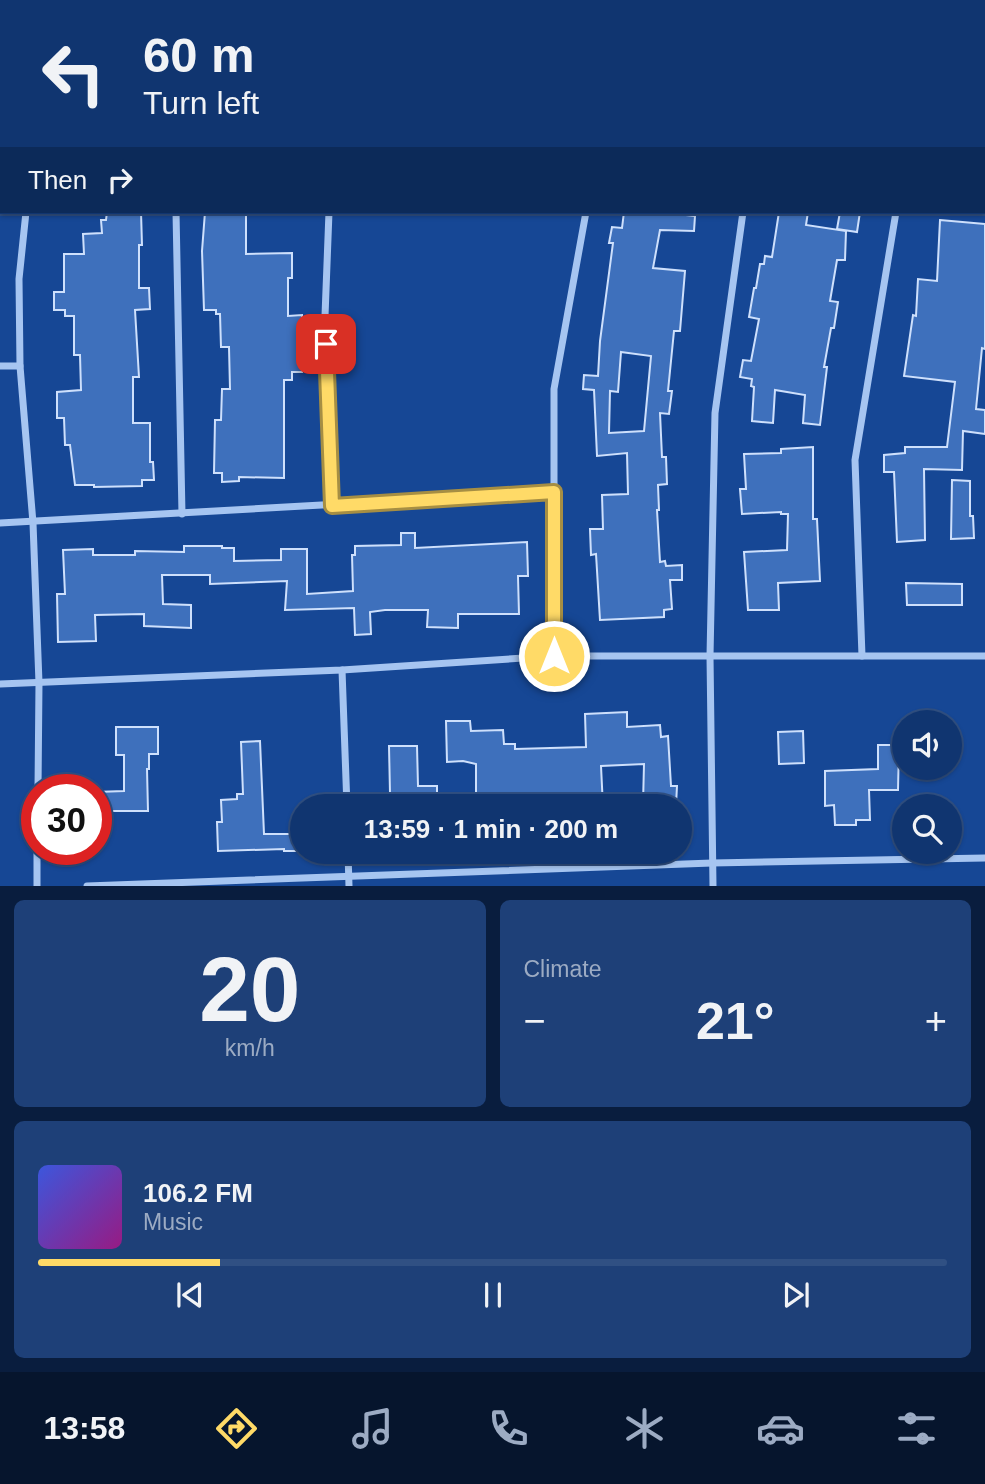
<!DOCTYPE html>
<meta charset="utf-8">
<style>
body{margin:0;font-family:Helvetica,sans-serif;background:#1e4078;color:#f1f3f6;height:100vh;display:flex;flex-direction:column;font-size:26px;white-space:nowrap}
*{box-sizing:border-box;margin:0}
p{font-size:23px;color:#9cabc3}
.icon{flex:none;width:38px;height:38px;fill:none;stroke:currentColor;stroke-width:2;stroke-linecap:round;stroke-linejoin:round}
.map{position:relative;height:886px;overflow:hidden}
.details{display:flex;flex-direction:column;gap:14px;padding:14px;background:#091d3e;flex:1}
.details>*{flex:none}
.top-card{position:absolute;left:0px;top:0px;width:985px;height:214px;box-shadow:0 2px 5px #0004,0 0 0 2px #305083;background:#103570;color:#f1f3f6;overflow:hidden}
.controls{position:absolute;left:892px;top:710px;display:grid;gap:14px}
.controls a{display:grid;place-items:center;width:70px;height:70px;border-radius:50%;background:#103570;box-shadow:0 2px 5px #0004,0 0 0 2px #305083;font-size:35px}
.speed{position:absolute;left:21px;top:774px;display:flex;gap:14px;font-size:35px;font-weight:700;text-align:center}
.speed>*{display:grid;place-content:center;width:91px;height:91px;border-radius:50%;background:#103570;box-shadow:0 2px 5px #0004,0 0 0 2px #305083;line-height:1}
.speed .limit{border:10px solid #d22;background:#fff;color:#111}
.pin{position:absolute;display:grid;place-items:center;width:60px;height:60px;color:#fff;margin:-30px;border-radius:14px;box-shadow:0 4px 10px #0006}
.me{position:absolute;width:77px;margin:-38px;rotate:0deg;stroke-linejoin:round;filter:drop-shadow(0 0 5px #0008)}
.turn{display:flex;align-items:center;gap:24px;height:147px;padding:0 28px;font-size:32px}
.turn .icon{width:91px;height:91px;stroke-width:2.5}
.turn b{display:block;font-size:49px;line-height:60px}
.then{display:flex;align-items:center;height:66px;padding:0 28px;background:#0003;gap:14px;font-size:26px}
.big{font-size:52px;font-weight:700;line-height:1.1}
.details .card{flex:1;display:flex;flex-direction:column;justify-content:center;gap:10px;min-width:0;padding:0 24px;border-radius:10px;background:#1e4078}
.details .dial{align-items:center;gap:0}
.dial b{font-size:91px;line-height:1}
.song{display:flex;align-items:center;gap:21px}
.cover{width:84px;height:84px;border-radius:10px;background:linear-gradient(135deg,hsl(230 70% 55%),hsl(310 70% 35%))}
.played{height:7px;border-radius:4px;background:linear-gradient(90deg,#ffda67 20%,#305083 20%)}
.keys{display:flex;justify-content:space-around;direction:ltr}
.heat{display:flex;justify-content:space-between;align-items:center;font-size:38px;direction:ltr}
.details .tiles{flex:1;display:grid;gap:14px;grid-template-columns:1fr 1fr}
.card:last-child{grid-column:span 2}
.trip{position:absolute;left:290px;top:794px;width:402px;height:70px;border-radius:35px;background:#103570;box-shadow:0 2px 5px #0004,0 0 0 2px #305083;font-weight:700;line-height:70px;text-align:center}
.tabs{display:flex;height:112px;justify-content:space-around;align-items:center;background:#06152d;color:#9cabc3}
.tabs .icon{width:49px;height:49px}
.tabs .current{color:#ffda67}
.tabs b{font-size:32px;color:#f1f3f6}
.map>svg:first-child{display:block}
</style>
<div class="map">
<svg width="985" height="886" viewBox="0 0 985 886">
<rect width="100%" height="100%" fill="#164795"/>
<g fill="#3e70bc" stroke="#cee0fc" stroke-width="2" fill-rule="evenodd">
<polygon points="107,212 141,212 142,245 139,245 139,288 149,288 150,309 135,310 139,377 133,377 133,423 150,423 150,462 153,462 154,480 142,480 142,486 94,487 94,485 75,485 70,445 65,445 64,418 57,418 57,392 81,390 80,355 74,355 74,316 65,316 65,310 54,310 54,292 64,292 64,254 84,254 83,234 102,233 101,220 106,220"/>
<polygon points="205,212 246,212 246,254 292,253 292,278 288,278 288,316 302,315 302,372 292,372 292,380 284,380 284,478 239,477 239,481 222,482 222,473 214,473 215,420 221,420 222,389 230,389 229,347 221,347 220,314 216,314 216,310 204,310 202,251"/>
<path d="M624 212H658L695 216 694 231 660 230 653 268 685 271 680 331H674L668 391H672L669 414 660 413 662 457H666L667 484 658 485 659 510H657L660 562 665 561 666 566 682 565V580H670L672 609 664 610V617L600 620 596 554 591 555 590 529H603L602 495 628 494 627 453 597 456 594 390 583 389 584 375 598 376 600 341 613 243H609L612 227 622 228ZM621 352 651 356 644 431 609 433 610 391 618 392Z"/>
<polygon points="779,212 808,212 806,225 846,231 845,260 837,260 830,301 838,302 834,328 831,328 824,367 827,367 820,425 803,423 805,395 775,390 773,423 752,421 754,387 751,386 752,379 740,377 743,360 751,361 759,319 749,317 754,288 756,288 760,264 764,264 765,256 772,257"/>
<polygon points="840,212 860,212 857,232 837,229"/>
<polygon points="940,220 985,224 985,349 982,348 976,409 985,410 985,434 963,431 962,470 924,469 925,540 897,542 894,472 884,472 884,455 905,453 905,447 947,447 955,382 904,376 913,315 916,316 918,279 937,281"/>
<polygon points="813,447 813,519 817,519 820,581 778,583 779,610 748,610 744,552 787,550 788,514 781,514 781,512 742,514 740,489 746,489 744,454 781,453 781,449"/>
<polygon points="952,480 970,481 970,516 973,516 974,538 951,539"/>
<polygon points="401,533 415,533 415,548 527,542 528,576 518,576 519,614 458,614 458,628 427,627 428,610 385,610 370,612 371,634 355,635 354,608 285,610 287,581 210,584 210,575 162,575 163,604 191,605 191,628 144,626 144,614 95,615 96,641 58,642 57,594 65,594 63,550 93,549 93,555 135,555 135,551 184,552 184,546 222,546 222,548 234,548 234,561 281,560 281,549 307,549 307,594 353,591 352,555 355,555 355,546 401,545"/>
<polygon points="906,583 962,584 962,605 907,605"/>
<polygon points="627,712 627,727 660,725 661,737 668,736 671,786 677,786 676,805 643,804 644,764 601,766 603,807 548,807 547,796 507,798 507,794 476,799 476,764 463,761 447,762 446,721 470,721 471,731 503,730 504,744 515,744 515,749 586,747 585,714"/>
<polygon points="116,727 158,727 158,754 149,754 149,769 147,769 148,811 111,811 112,822 96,822 96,792 124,791 124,755 116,755"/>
<polygon points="803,731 804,763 779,764 778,732"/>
<polygon points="260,741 264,834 303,834 303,851 284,851 284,849 218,851 217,822 222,822 221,800 237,799 237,794 243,794 241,742"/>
<polygon points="878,745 899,745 898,790 869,790 870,820 856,820 856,825 835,825 834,805 825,806 825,771 878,769"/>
<polygon points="389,746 417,746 418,786 437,786 437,807 381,807 381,793 390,793"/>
</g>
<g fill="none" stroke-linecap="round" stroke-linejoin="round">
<g stroke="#a6c5f1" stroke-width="7">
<polyline points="483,0 494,2"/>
<polyline points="58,2 59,0"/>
<polyline points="206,2 207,0"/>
<polyline points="626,2 626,0"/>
<polyline points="774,2 774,0"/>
<polyline points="932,2 932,0"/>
<polyline points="984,83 985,84"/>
<polyline points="26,212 19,279 20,366 33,523 39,683 38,789"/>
<polyline points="176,212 182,514"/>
<polyline points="329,212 325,316 332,506"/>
<polyline points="0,366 20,366"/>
<polyline points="0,523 554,492"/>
<polyline points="554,656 554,389 586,212"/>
<polyline points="862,656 855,460 896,212"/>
<polyline points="342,670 347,807"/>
<polyline points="0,684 342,670 554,656 985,656"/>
<polyline points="348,852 349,886"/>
<polyline points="37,886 37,849"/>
<polyline points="87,886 712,863 985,858"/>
<polyline points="713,886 710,656 715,413 743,212"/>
</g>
</g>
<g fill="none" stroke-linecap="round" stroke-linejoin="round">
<defs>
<polyline id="route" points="326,344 332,506 554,492 554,656"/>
</defs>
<use href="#route" stroke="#a68e43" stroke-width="18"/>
<use href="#route" stroke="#ffda67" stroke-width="12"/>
</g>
</svg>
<div class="controls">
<a><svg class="icon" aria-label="sound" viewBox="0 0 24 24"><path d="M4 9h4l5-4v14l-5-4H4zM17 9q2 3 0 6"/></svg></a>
<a><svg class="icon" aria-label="search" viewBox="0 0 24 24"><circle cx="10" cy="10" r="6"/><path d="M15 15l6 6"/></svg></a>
</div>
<div class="speed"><div class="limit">30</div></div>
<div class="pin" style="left:326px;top:344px;background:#d93025"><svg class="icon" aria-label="arrive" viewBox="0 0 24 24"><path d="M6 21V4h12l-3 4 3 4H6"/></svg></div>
<svg class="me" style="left:554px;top:656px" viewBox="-20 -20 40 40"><circle r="17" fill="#ffda67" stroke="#fff" stroke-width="3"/><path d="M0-11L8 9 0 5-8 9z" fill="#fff"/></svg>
<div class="trip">13:59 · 1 min · 200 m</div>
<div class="top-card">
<div class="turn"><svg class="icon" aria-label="left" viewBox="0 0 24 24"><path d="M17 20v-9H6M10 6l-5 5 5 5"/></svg><div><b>60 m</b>Turn left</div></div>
<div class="then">Then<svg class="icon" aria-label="right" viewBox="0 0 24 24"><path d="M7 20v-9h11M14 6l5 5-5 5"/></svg></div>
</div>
</div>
<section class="details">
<div class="tiles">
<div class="card dial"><b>20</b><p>km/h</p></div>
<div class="card"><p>Climate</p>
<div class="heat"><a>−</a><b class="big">21°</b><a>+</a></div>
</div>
<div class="card">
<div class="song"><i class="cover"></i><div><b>106.2 FM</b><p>Music</p></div></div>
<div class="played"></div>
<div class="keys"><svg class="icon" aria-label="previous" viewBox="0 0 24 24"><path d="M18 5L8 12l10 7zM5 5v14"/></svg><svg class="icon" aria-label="pause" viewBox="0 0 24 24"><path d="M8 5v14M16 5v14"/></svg><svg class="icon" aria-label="next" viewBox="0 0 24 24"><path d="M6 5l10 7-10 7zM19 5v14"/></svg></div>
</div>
</div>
</section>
<nav class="tabs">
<b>13:58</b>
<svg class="icon current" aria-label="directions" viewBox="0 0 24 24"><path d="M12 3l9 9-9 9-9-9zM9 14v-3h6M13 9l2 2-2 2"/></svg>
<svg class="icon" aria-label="music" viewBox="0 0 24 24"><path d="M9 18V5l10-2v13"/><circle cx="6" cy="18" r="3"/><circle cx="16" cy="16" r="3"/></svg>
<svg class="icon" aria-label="phone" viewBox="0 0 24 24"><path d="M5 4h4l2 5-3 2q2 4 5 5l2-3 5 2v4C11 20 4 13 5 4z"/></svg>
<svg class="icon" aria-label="climate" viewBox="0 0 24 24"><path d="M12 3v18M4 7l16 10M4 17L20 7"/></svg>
<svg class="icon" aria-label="car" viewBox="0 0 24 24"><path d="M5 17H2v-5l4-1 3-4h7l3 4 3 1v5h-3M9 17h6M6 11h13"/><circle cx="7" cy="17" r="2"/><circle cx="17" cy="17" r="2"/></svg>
<svg class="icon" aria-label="filters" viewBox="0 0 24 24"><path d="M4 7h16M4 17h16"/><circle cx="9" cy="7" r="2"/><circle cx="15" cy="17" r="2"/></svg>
</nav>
